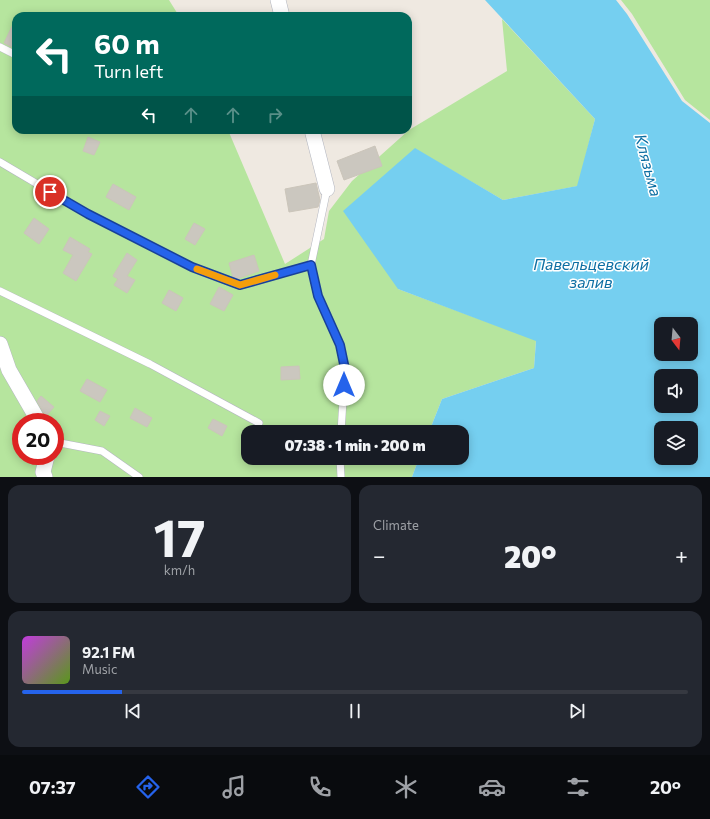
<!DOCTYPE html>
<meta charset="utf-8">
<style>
body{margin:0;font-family:Commissioner,sans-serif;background:#242831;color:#f1f3f6;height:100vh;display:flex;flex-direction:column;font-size:15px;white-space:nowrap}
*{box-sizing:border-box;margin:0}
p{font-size:13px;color:#9ea1a6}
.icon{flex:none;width:22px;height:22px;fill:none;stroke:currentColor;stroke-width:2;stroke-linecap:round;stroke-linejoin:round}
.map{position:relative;height:477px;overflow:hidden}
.details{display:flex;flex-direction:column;gap:8px;padding:8px;background:#0d0f14;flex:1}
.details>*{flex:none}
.hud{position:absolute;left:12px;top:12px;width:400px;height:122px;border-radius:12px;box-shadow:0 2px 10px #0003;background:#00695c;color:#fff;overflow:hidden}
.needle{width:26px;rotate:164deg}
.fabs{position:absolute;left:654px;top:317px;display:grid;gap:8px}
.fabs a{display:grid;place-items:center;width:44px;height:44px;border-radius:8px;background:#171b24;box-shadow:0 2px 10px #0003;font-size:20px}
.speed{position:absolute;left:12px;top:413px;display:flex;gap:8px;font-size:20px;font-weight:700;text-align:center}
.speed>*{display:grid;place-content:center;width:52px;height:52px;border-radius:50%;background:#171b24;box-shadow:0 2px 10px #0003;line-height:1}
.speed .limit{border:6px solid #d22;background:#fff;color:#111}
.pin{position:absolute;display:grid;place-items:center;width:34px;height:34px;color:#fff;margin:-17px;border:2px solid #fff;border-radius:50%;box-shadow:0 1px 4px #0007}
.me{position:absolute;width:44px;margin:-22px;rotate:0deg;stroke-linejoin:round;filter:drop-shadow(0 0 3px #0008)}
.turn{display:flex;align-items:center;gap:14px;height:84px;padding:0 16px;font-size:18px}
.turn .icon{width:52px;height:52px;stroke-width:2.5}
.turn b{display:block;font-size:28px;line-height:34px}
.lanes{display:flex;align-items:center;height:38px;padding:0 16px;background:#0003;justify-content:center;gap:20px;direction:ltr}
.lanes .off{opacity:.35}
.big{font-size:30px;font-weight:800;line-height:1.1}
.details .card{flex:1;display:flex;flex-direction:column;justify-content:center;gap:6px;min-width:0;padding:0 14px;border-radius:12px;background:#242831}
.details .dial{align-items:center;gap:0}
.dial b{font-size:52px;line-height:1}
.song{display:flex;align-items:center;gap:12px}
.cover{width:48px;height:48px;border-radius:6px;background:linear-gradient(135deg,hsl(290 70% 55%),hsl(90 70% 35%))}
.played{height:4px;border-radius:2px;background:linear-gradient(90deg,#2563eb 15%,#363941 15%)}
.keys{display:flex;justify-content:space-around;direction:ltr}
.heat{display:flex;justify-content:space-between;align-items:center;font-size:22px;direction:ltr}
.details .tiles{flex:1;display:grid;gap:8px;grid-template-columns:1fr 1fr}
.card:last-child{grid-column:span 2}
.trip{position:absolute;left:241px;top:425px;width:228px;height:40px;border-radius:12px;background:#171b24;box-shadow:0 2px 10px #0003;font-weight:800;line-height:40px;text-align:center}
.tab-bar{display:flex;height:64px;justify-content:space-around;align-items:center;background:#090b0e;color:#9ea1a6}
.tab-bar .icon{width:28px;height:28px}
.tab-bar .active{color:#2563eb}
.tab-bar b{font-size:18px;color:#f1f3f6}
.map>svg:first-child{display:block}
</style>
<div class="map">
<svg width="710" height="477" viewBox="0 0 710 477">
<rect width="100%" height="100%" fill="#efe9e1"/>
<g fill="#b6e59e" fill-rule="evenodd">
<path d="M0 0H169L179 16H16V130H228L285 264 324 239 329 211 352 181 409 130 507 71 502 19 595 119 578 186 503 200 415 149 398 289 536 340 534 368 442 399 429 432H248V458H419L412 477H0ZM21 422H55V456H21Z"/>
<polygon points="621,0 710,0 710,120 685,100 632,14"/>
</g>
<path fill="#75cff0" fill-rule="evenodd" d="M485 0H616L627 14 682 101 710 123V477H412L419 458H462V432H429L442 399 534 368 536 341 398 289 343 211 415 148 503 200 577 186 595 119ZM661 324H691V354H661ZM661 376H691V406H661ZM661 428H691V458H661Z"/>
<g fill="#cbc7bf" stroke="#cbc5ba">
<polygon points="16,18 16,49 4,43"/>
<polygon points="88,137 100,142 94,155 83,151"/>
<polygon points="375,146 382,166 344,180 337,161"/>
<polygon points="316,183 320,200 318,207 289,212 285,189"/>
<polygon points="113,184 136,197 129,210 106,197"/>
<polygon points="34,218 49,229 39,244 24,233"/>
<polygon points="194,223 205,229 195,245 185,239"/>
<polygon points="70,237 90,249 88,252 92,254 76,281 63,273 73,255 63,250"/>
<polygon points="127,253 137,260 127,276 135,280 127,293 114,285 118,279 113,276"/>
<polygon points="254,255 259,271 237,279 233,277 229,263"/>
<polygon points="219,287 233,295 224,311 210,304"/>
<polygon points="169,290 183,298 176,311 162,303"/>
<polygon points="299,366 300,379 281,380 281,367"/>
<polygon points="87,379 107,390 100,402 80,391"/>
<polygon points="41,396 54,407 47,415 43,412 37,401"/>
<polygon points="135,408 152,418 147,427 130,418"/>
<polygon points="100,411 110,416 104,426 95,420"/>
<polygon points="213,419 227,426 222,436 208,428"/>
</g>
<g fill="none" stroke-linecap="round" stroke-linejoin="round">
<defs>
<g id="service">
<polyline points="0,47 16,55"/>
<polyline points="0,162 88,214 192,267 240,285 311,265"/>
<polyline points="327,189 311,265 318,296 340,345 345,369 341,432"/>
<polyline points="0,291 150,364 259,423"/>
<polyline points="55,442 102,451 139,477"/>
<polyline points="340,458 341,477"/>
</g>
<g id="minor">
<polyline points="278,0 282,16"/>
<polyline points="312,130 327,189"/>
<polyline points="0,344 9,370 39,422"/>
<polyline points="45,477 43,472 47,456"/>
</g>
</defs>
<use href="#service" stroke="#b4b7c1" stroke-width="8"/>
<use href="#minor" stroke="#b4b7c1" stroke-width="16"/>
<use href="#service" stroke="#fff" stroke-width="7"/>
<use href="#minor" stroke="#fff" stroke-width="15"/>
</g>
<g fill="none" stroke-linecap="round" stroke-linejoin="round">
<defs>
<polyline id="route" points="50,192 88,214 192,267 240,285 311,265 318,296 340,345 345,369 344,385"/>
</defs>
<use href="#route" stroke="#184099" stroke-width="10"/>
<use href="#route" stroke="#2563eb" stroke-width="7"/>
<polyline stroke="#f59e0b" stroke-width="7" points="197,269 240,285 275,275"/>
</g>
<g text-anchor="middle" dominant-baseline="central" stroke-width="3" stroke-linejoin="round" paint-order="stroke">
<g font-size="16" font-style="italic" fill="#0d6fa3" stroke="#fff">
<text transform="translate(649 165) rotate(75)">Клязьма</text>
<text x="591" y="263">Павельцевский<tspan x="591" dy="18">залив</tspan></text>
</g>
</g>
</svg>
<div class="fabs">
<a><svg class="needle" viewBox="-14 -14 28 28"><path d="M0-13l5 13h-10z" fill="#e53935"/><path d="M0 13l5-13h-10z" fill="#9ea1a6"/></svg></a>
<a><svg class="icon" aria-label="sound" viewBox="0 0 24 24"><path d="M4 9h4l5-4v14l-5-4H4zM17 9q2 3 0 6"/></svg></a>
<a><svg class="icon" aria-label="layers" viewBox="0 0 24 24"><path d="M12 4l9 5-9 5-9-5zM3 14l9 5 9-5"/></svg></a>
</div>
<div class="speed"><div class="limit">20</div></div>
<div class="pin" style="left:50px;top:192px;background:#d93025"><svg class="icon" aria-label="arrive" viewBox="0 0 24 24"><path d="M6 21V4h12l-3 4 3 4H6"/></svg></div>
<svg class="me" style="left:344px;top:385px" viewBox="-20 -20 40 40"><circle r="19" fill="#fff"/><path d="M0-13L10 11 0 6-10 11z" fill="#2563eb"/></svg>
<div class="trip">07:38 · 1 min · 200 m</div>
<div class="hud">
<div class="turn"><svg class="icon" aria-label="left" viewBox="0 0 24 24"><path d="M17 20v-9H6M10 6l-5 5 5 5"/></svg><div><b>60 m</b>Turn left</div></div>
<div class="lanes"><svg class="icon" aria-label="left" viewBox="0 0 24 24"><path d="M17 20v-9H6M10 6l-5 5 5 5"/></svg><svg class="icon off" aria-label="ahead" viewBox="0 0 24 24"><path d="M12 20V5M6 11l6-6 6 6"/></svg><svg class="icon off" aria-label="ahead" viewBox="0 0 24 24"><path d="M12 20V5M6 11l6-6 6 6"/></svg><svg class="icon off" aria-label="right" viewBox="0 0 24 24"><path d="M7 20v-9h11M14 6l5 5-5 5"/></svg></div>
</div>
</div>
<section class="details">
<div class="tiles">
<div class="card dial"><b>17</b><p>km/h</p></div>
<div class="card"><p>Climate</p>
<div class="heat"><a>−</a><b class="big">20°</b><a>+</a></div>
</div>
<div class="card">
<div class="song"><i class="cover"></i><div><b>92.1 FM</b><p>Music</p></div></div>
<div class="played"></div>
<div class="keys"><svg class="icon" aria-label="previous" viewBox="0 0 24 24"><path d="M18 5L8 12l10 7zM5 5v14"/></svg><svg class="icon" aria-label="pause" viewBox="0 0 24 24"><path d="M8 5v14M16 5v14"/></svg><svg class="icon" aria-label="next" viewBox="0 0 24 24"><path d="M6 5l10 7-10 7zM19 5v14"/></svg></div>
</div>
</div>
</section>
<nav class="tab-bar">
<b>07:37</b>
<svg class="icon active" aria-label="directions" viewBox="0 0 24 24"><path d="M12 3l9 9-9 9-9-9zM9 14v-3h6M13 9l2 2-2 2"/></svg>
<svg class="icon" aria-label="music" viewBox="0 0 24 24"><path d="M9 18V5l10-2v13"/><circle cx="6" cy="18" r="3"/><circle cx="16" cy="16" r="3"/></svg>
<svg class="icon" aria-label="phone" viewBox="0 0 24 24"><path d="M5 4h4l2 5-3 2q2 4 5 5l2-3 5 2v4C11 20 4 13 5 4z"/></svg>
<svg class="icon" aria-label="climate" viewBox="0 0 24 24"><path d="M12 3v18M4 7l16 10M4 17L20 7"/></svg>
<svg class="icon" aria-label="car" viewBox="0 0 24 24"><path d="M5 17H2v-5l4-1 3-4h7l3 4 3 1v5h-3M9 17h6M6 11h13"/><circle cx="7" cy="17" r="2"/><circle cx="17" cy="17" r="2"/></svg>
<svg class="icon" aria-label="filters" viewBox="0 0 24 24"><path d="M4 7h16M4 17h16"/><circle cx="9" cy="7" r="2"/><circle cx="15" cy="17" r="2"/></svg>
<b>20°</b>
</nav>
